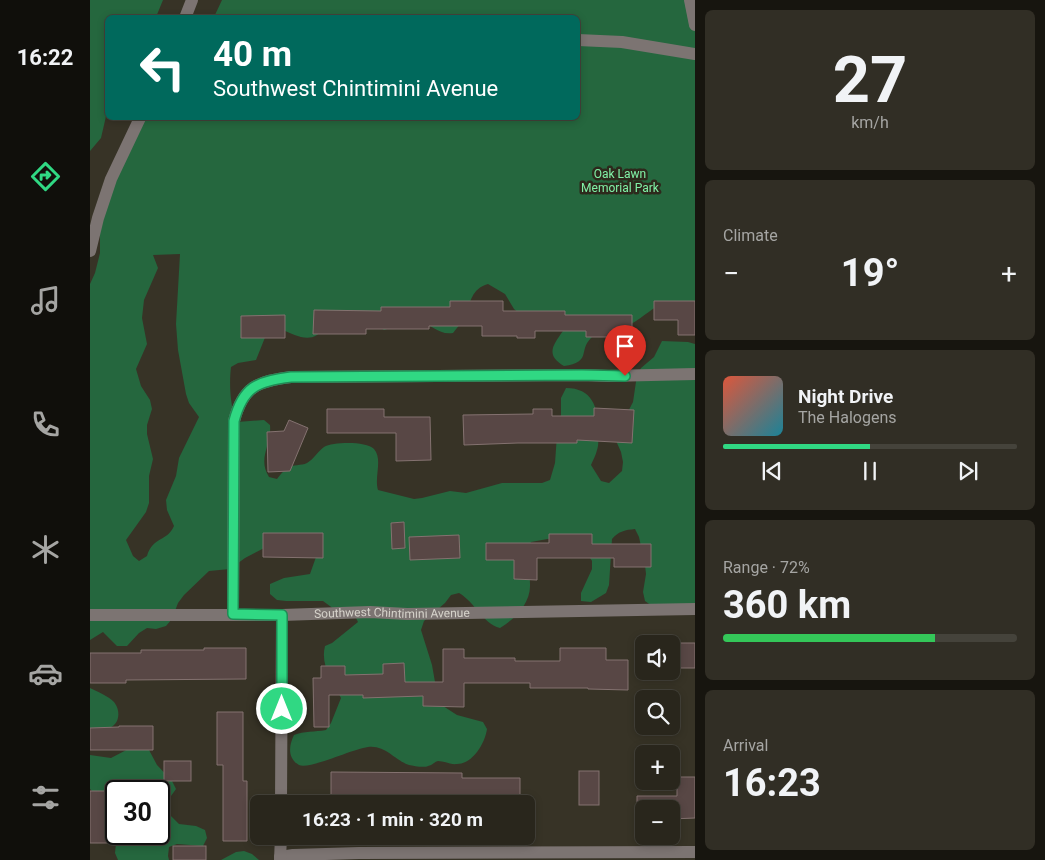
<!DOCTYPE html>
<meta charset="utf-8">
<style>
body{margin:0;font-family:Roboto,sans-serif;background:#312e25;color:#f1f3f6;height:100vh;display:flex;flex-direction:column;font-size:19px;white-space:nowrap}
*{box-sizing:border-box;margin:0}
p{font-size:16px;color:#a5a5a3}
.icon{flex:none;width:28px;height:28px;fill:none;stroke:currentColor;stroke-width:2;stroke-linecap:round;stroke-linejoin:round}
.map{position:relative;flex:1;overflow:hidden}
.sheet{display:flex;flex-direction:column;gap:10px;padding:10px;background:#17150f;width:350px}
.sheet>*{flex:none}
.top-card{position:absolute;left:15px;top:15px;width:475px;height:105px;border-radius:8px;box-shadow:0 2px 8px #0003,0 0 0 1px #45433b;background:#00695c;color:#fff;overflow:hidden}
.tools{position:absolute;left:545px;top:635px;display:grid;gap:10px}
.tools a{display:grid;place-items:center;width:45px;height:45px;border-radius:8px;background:#29261c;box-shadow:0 2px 8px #0003,0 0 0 1px #45433b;font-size:25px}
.speed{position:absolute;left:15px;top:780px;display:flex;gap:10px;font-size:25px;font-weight:700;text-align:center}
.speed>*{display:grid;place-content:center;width:65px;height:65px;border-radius:50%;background:#29261c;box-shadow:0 2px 8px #0003,0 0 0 1px #45433b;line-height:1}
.speed .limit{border:2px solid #111;border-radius:8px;background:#fff;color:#111}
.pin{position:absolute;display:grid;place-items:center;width:42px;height:42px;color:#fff;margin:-51px -21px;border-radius:50% 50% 50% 0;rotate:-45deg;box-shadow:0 0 5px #0007}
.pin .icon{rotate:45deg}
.me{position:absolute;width:55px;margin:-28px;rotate:0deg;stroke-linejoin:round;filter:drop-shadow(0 0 4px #0008)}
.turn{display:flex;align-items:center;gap:18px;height:105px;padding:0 25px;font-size:22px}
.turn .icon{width:65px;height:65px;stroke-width:2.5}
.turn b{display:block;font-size:35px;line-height:42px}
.big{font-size:38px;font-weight:700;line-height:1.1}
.sheet .card{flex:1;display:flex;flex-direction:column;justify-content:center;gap:8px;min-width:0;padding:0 18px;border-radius:8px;background:#312e25}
.sheet .dial{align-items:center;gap:0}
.dial b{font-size:65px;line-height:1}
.song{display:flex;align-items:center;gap:15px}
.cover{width:60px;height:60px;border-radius:8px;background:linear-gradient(135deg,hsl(10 70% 55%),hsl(190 70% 35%))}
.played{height:5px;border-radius:2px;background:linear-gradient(90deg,#30d883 50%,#45433b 50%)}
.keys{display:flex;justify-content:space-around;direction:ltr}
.heat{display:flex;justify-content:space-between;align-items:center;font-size:28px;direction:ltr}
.charge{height:8px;border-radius:4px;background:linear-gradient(90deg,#34c759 72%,#45433b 0)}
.trip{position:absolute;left:160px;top:795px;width:285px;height:50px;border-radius:8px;background:#29261c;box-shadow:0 2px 8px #0003,0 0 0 1px #45433b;font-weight:700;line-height:50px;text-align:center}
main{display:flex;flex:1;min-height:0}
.tab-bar{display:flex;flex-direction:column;width:90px;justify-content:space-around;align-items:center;background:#100f0b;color:#a5a5a3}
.tab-bar .icon{width:35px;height:35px}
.tab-bar .active{color:#30d883}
.tab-bar b{font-size:22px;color:#f1f3f6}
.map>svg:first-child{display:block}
</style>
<main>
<nav class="tab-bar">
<b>16:22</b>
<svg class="icon active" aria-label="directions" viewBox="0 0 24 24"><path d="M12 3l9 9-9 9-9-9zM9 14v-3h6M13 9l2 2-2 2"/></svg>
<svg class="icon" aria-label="music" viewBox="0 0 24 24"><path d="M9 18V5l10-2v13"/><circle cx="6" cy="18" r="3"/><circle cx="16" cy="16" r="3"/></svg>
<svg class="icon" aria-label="phone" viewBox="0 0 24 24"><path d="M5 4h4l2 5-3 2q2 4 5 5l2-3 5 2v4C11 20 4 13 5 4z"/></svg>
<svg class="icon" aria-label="climate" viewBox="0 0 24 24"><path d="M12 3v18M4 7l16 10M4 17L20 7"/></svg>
<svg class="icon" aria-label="car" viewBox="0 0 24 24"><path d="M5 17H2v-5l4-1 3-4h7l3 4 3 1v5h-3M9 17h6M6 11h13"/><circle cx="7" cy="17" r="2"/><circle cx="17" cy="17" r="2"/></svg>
<svg class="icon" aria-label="filters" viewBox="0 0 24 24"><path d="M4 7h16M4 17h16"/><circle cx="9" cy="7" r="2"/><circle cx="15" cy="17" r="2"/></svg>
</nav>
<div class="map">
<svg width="605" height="860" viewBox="0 0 605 860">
<rect width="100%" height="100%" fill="#373326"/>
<g fill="#25673e" fill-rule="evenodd">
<polygon points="0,0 73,0 66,17 18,18 17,112 11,138 0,151"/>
<path d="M132 0H605V305C596 303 587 299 578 302 563 306 554 317 541 324 531 330 509 330 501 338 488 351 502 362 474 366 455 355 463 345 473 331L469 316 431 315 424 309 415 294 398 284C381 289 381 302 375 316 372 322 367 328 363 333 348 335 343 325 329 321 319 318 304 327 294 330L264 310C256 313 248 315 241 320 236 324 233 331 227 335 216 342 203 334 193 330L176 335 166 360 148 363 141 367C139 384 140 407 147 422L174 420 180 425C182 445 167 458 179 477L187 479C190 475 194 470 198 468 203 464 211 466 217 463 224 459 228 451 234 447 243 442 276 441 284 449 293 459 284 477 288 490L324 499 332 498 360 491 376 493 412 483H452L460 480 465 463 467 435 471 415V398L476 388C504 388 509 410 508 434 508 439 509 445 507 450 506 455 503 460 501 465L511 481 519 483 532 471 533 462 531 452 527 443V433L543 402 547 375 551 368 564 357 572 341 598 342 605 344V609L562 606 555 601 553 592 556 574 555 565 549 537 545 529C535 530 529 531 522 539L519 585 516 593 501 602 491 601V593L502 569V561L486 536H474L441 542C433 562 440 565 440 584 441 603 425 619 410 628 392 623 385 602 369 593L361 595 355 603 334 621 331 630 342 665 348 699 353 706 367 715 393 722 397 729C395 743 383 764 367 764 361 765 355 761 348 761 344 762 343 765 338 766 334 768 324 766 319 765 304 760 296 745 278 747 262 749 219 770 209 765 197 758 199 745 204 735 214 731 225 732 236 730L241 723 251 698C243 682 230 666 235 646L242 643 268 622 264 614 248 612 233 601H196L187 600 180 594V584L194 578 220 574 226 557 180 545 155 558 140 569 119 571 94 595 88 603 82 619 76 626 66 629 57 628 49 633 37 646H27L13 632 0 640V284L5 273 10 253V226L12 199 53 118H488V18L124 17ZM90 254 86 324 88 350 96 394 99 403 109 417 89 458 86 476 76 500 77 510 84 526C77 542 63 536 57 556L49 561 43 556 36 540 56 512 59 503V476L63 459 57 434V425L62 409 60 400 51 386 46 369 57 344 52 318 54 300 68 268 63 255Z"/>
<path d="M0 688C8 692 18 696 24 702 32 712 29 727 16 729 11 730 5 729 0 728Z"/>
<polygon points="44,746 59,750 67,765 82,781 86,789 76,803 76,811 89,824 106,826 115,830 117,838 113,846 87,844 79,847 78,856 79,860 28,860 25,853 27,834 69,834 69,791 26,791 26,815 0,789 0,755 21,758"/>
<polygon points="154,851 162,854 169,860 131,860 146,852"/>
</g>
<g fill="#584745" stroke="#847270">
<polygon points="360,301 413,301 413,311 475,311 475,315 542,315 542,337 496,337 496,331 445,331 445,338 427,338 427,336 392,336 392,326 339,326 339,329 276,329 276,334 223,334 224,310 291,311 291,307 360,307"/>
<polygon points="564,301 605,301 605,335 588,335 588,320 564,320"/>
<polygon points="195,315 195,338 151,338 151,316"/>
<polygon points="504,408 544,410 542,443 487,440 487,443 428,443 374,445 373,415 443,414 443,409 462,409 462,416 504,416"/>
<polygon points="237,409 294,409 294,417 340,417 341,460 306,461 306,433 237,433"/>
<polygon points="199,420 218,428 200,471 178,472 177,432 194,431"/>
<polygon points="314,522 315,548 302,549 301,523"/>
<polygon points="173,533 233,533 233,558 173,557"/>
<polygon points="459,534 502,534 502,544 561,544 561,567 524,567 524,558 447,558 447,580 424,579 424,560 396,560 396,543 459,543"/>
<polygon points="369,535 370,558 320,560 319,537"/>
<rect x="581" y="643" width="24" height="25"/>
<polygon points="114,648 156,648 156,679 36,680 36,683 0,683 0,653 51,653 51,650 114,650"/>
<polygon points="470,648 516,648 516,660 538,660 538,690 498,689 498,688 440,688 440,683 374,683 374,707 333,706 333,696 273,698 273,695 239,695 239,727 224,727 223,678 231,678 231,666 255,666 255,675 293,674 293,664 314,663 315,682 353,682 353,649 374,649 374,658 425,658 425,661 470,661"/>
<polygon points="127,712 153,712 153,781 157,781 157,841 133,841 133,765 127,765"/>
<polygon points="29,726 63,726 63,750 0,750 0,728 29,727"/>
<rect x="74" y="761" width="27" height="20"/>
<rect x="489" y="771" width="20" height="34"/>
<polygon points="241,772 372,773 372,778 430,778 430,804 407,804 407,802 348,804 348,798 319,798 319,804 241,804"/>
<polygon points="587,777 605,777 605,818 581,819 581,809 547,809 547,796 587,796"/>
<polygon points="0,791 16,791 16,797 26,797 26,843 0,843"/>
<rect x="83" y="846" width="33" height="14"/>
</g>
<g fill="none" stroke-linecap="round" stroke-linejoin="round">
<g stroke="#7c7472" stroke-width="12">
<polyline points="600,0 605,25"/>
<polyline points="95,18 102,0"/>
<polyline points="488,40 532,42 605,54"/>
<polyline points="0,251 8,218 21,179 50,118"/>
<path d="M143 614 144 421C153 387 167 381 201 377L492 375 518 376 605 374"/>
<path id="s1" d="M0 615H192L280 612 317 614 605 609"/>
<polyline points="191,804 192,615"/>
<polyline points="190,857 203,855 269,853 605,852"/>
<polyline points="190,860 191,836"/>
</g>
</g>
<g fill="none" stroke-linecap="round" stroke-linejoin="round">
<defs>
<path id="route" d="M192 709V615L143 614 144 421C153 387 167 381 201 377L492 375 535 376"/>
</defs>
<use href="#route" stroke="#1f8c55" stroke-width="12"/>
<use href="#route" stroke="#30d883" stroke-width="9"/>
</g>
<g text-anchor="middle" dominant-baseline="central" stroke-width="5" stroke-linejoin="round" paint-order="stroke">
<g font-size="12" fill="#80f1a6" stroke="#2d291c">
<text x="530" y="174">Oak Lawn<tspan x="530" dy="14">Memorial Park</tspan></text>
</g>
<g font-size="12" fill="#d6d3cb" stroke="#2d291c">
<text stroke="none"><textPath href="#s1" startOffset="302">Southwest Chintimini Avenue</textPath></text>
</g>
</g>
</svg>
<div class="tools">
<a><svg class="icon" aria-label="sound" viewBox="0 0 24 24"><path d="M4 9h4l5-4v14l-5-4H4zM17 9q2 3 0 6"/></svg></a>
<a><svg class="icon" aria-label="search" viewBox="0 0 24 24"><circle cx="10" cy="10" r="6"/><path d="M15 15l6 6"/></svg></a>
<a>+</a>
<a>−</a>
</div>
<div class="speed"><div class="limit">30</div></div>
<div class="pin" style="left:535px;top:376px;background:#d93025"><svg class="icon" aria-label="arrive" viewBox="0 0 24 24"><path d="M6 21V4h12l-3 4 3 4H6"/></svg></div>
<svg class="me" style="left:192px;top:709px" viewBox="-20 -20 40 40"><circle r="17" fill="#30d883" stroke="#fff" stroke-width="3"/><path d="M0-11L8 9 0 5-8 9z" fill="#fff"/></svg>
<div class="trip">16:23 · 1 min · 320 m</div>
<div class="top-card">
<div class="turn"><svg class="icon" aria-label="left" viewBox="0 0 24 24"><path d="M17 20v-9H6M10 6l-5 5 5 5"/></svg><div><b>40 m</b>Southwest Chintimini Avenue</div></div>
</div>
</div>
<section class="sheet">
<div class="card dial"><b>27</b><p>km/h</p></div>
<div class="card"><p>Climate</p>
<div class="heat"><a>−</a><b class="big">19°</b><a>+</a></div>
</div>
<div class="card">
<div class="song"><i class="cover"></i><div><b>Night Drive</b><p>The Halogens</p></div></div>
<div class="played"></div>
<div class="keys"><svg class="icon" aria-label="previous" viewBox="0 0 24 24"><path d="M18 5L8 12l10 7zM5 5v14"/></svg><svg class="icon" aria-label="pause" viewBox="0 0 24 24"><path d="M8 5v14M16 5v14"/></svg><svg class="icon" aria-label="next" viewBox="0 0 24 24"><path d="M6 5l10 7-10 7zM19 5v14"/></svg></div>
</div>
<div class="card"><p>Range · 72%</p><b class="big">360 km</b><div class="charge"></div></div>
<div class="card"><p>Arrival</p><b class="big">16:23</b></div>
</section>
</main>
